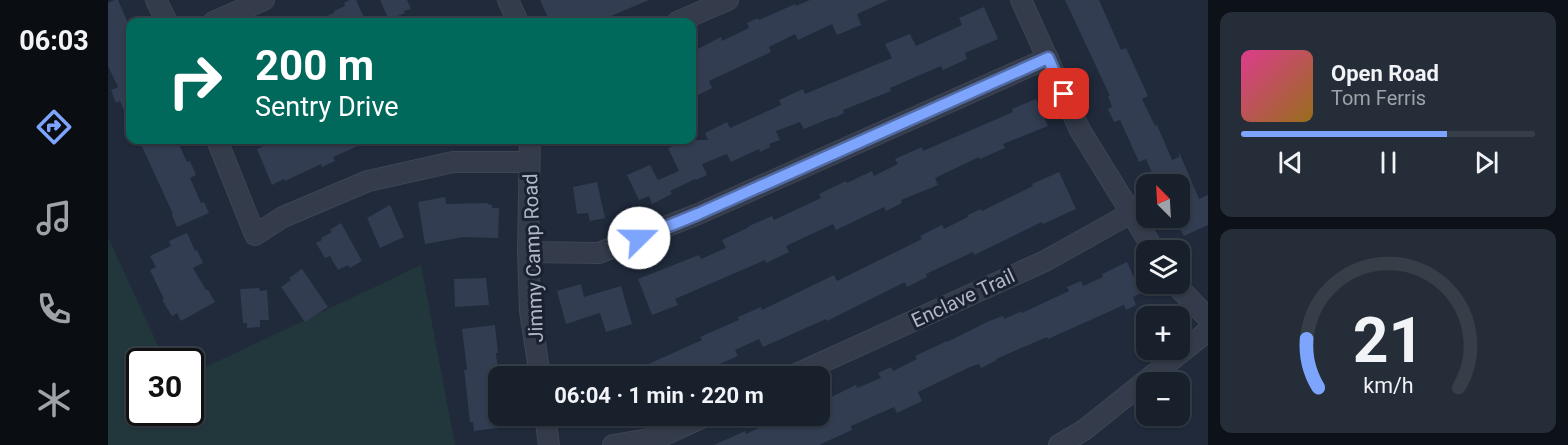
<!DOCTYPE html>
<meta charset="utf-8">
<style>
body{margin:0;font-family:Roboto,sans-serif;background:#252d38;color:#f1f3f6;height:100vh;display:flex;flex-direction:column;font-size:22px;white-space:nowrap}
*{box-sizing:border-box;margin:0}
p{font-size:20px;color:#9fa3a9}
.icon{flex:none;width:33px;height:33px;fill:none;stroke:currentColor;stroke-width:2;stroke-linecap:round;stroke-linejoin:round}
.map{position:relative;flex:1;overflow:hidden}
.details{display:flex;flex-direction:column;gap:12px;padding:12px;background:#0d1218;width:360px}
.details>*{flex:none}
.top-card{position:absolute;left:18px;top:18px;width:570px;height:126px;border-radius:12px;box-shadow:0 2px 4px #0004,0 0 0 2px #363e48;background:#00695c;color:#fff;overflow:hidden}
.needle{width:39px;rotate:336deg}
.fabs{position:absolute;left:1028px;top:174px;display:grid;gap:12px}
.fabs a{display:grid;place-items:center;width:54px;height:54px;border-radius:12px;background:#18202c;box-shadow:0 2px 4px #0004,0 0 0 2px #363e48;font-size:30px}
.speed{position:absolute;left:18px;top:348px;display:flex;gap:12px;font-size:30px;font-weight:700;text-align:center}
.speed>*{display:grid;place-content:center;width:78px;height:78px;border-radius:50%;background:#18202c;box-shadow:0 2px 4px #0004,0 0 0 2px #363e48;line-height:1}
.speed .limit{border:3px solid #111;border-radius:9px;background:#fff;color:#111}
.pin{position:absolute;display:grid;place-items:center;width:51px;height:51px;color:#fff;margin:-26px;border-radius:12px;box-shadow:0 3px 9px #0006}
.me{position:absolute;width:66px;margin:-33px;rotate:68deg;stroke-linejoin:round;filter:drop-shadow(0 0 4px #0008)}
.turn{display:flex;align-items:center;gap:21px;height:126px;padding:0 30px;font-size:27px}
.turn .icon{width:78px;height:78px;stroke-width:2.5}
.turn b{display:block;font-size:42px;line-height:51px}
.details .tile{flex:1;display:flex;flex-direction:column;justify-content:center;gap:9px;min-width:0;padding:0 21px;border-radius:12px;background:#252d38}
.details .dial{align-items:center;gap:0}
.dial svg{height:156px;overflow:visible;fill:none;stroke:#363e48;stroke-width:7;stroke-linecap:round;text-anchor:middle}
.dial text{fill:#f1f3f6;stroke:none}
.song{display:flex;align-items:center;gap:18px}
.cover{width:72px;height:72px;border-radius:9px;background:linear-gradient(135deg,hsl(330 70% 55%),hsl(40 70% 35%))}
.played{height:6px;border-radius:3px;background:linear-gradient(90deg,#7ea5fd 70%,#363e48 70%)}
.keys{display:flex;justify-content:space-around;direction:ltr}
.trip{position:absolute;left:380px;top:366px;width:342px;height:60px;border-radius:12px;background:#18202c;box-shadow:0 2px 4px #0004,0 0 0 2px #363e48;font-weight:700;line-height:60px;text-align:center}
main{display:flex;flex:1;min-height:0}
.tab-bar{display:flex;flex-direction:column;width:108px;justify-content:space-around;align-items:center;background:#0a0d12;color:#9fa3a9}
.tab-bar .icon{width:42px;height:42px}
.tab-bar .on{color:#7ea5fd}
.tab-bar b{font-size:27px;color:#f1f3f6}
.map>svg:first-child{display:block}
</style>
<main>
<nav class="tab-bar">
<b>06:03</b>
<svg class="icon on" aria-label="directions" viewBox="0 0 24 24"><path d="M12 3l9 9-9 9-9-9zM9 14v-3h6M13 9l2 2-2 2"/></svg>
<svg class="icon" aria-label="music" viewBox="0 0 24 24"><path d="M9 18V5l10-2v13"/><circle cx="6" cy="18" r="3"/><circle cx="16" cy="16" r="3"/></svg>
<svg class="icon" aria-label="phone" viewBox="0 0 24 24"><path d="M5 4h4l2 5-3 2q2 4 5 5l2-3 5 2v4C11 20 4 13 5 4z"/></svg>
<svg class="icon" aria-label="climate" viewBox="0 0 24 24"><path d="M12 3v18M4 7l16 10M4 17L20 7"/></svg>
</nav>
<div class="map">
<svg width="1100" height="445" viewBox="0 0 1100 445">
<rect width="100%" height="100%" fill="#202a3b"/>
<polygon fill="#22373c" points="0,237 57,361 32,362 32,412 82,412 83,374 313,265 347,445 0,445"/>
<g fill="#323d52">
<polygon points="7,0 10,0 22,28 22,124 12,101 8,103 3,90 10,87 0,66 0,3"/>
<polygon points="242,0 248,0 258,22 205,22 226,13 226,11 237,6 236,3"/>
<polygon points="272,0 299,0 303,9 296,11 297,13 285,18 284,17 280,18"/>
<polygon points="432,0 541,0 491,21 489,17 476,22 442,22"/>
<polygon points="702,0 780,0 749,14 753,25 729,35 724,24 690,40 687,34 661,47 663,52 601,81 604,88 584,98 584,52 613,37 614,41 641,28 639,23 650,18 651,20 687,4 688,6"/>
<polygon points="957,0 991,0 1013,50 1018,48 1040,96 1034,99 1047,126 1049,125 1064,160 1071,157 1071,152 1091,199 1100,195 1100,225 1076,236 1070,225 1073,223 1071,219 1071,184 1049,184 1038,159 1031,162 1012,120 1006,122 1000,109 1004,107 1000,96 1002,96"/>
<polygon points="876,7 890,39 857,53 859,59 835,70 833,66 782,88 783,91 735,110 736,113 726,118 725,117 696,129 692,122 668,131 672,140 661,144 662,147 652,152 651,149 623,162 619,154 594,164 599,175 588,180 587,179 562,191 564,194 544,204 541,196 531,200 519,175 542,165 550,180 571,171 560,148 579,140 600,140 597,133 619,122 622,128 673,105 671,100 695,89 697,94 784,58 777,44 802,34 808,46 854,25 851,18"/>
<polygon points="928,99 940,126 895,144 897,148 872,159 871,157 827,178 830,185 793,200 794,203 778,211 776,207 728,230 725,224 678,246 681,252 658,263 657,260 567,299 570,305 544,315 530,279 591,255 593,259 618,248 614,240 641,227 641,226 664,216 666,220 713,198 711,194 738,181 739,183 764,171 766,176 790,164 787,159 814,147 815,151 905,112 904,109"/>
<polygon points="31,140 69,140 79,162 82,161 88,175 82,178 93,203 96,202 101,213 69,227 64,215 65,214"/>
<polygon points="169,140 263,140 225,157 227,161 214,167 213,164 177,181 176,179 164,185 149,149"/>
<polygon points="951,172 968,209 935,224 934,222 866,255 865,252 818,274 819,277 799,287 797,282 719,321 718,319 655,347 651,339 627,350 630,356 595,371 598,376 514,376 594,340 592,337 631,320 630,317 653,307 654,310 726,275 729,281 814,239 812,236 834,225 836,229 860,217 860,215 873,209 874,211 925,186 924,184"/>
<polygon points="489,182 497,218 482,221 480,213 469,214 465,187"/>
<polygon points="337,197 338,204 380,203 380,204 384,205 384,208 391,208 390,238 356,237 317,244 310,202"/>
<polygon points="282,205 296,237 272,248 259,218"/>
<polygon points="233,223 254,261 242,268 240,265 230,270 222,256 217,258 208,243 214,240 213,238 224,232 222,230"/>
<polygon points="79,233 87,251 89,250 95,263 85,268 98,290 100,290 107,302 73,321 69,313 64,316 54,300 56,299 42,270 48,267 42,256 63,246 61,241"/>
<polygon points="1019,262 1033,293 1025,297 1028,305 1018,310 1016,305 940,339 939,337 888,359 889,360 873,368 871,364 862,367 810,392 814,401 789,413 786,407 743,426 744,430 711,445 606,445 637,431 638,434 675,416 711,416 711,403 748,385 749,388 773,378 770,373 783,367 785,371 809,359 807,356 839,341 839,342 881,321 895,316 896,319 914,311 914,313 961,291 959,287 973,281 975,286 995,277 994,274"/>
<polygon points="194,269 220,307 197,322 173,287 183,280 181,278"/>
<polygon points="378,278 381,305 347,307 346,279"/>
<polygon points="473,284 476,297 513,286 524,324 498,332 492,313 458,324 449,291"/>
<polygon points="151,288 152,291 159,290 161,320 152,320 152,327 139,328 139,323 135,323 132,289"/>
<polygon points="387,325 390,353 388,353 390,372 390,416 401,416 403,426 366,431 365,422 362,422 357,377 356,370 359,370 354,329"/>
</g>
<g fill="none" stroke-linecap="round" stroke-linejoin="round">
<defs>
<g id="minor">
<polyline points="48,0 59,22"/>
<polyline points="400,0 410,22"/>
<polyline points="913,0 972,130 1046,250"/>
<polyline points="105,22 156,0"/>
<polyline points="569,22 620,0"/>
<polyline points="109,140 147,235 175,217 260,181 345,162 421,162"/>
<polyline points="422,140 420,252 422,311 432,376"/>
<polyline points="420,252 491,253 590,214 940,58"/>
<polyline points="1067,284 1100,318"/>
<polyline points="684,376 937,261 1023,213"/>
<polyline points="437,416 441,445"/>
<polyline points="505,445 552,437 598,416"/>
<polyline points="951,445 976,430 1100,331"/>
</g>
</defs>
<use href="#minor" stroke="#3e4554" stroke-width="22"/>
<use href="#minor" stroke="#343c4b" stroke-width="20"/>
</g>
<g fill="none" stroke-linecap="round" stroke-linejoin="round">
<defs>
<polyline id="route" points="531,238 590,214 940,58 956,94"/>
</defs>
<use href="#route" stroke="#526ba4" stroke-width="15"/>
<use href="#route" stroke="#7ea5fd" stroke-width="10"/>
</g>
<g text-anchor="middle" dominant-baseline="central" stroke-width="6" stroke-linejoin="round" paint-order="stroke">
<g font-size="20" fill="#afb7c7" stroke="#1a2130">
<text transform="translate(425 258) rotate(-92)">Jimmy Camp Road</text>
<text transform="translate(855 298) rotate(-25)">Enclave Trail</text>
</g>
</g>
</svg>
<div class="fabs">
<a><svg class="needle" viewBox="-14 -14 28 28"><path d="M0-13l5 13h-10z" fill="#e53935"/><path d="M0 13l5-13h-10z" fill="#9fa3a9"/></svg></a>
<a><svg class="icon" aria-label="layers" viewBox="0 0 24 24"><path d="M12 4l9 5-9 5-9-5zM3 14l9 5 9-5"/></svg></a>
<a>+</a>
<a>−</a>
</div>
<div class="speed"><div class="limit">30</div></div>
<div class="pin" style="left:956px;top:94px;background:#d93025"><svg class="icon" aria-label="arrive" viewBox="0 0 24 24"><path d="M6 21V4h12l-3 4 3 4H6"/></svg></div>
<svg class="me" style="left:531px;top:238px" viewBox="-20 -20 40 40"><circle r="19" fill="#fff"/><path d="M0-13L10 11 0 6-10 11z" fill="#7ea5fd"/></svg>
<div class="trip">06:04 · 1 min · 220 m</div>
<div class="top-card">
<div class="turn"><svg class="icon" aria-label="right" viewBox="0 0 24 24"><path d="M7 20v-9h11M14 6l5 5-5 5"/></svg><div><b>200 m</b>Sentry Drive</div></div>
</div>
</div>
<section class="details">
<div class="tile">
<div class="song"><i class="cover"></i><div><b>Open Road</b><p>Tom Ferris</p></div></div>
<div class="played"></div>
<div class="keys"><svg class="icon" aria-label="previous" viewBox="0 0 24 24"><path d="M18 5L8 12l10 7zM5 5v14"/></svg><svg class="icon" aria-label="pause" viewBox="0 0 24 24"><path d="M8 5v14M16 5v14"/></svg><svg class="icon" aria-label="next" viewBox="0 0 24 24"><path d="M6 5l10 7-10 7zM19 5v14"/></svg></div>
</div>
<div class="tile dial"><svg viewBox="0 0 100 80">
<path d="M14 69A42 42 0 1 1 86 69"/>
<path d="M14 69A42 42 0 0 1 8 44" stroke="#7ea5fd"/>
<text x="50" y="56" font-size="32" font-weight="700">21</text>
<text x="50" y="72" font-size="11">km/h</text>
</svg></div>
</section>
</main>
